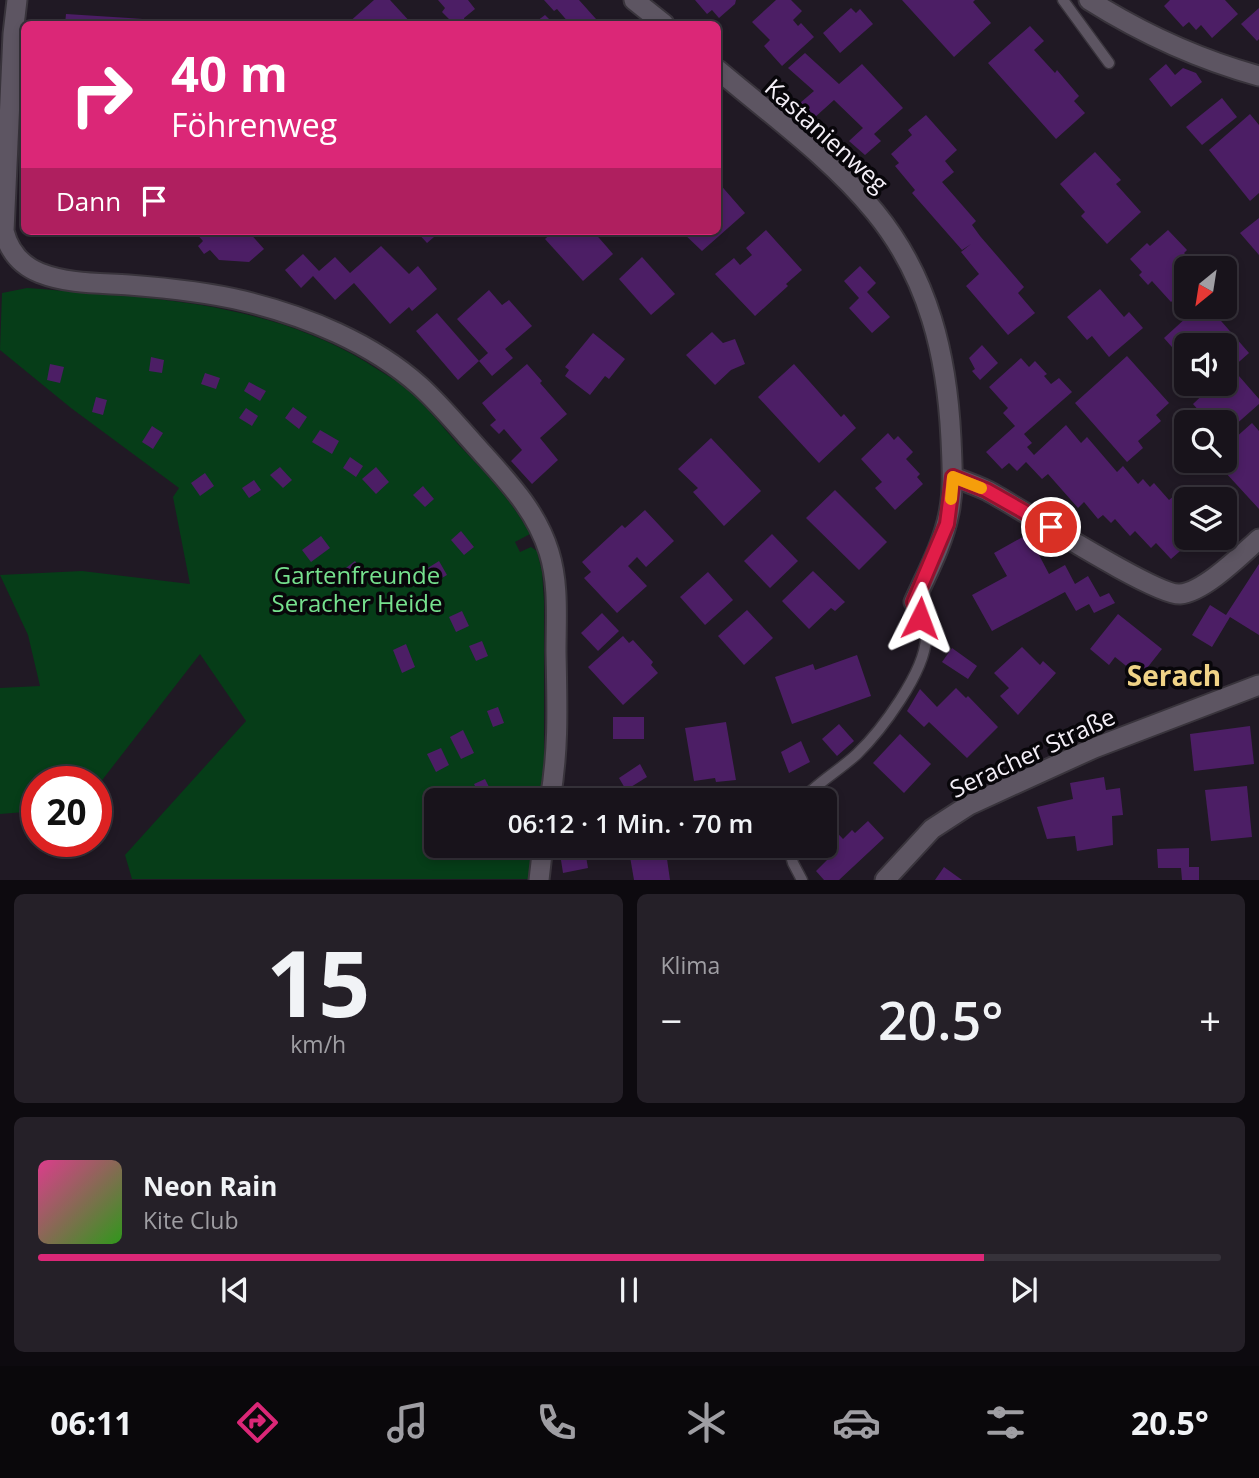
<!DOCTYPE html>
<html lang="de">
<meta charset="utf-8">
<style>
body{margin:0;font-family:"Open Sans",sans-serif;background:#252028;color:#f1f3f6;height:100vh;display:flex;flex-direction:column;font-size:26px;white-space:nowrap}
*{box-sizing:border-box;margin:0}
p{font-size:23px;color:#9f9ea3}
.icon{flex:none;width:38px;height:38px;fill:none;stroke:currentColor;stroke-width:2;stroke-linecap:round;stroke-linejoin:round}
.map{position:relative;height:880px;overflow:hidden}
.sheet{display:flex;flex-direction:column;gap:14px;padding:14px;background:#0d0a0f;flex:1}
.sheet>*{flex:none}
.banner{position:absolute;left:21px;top:21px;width:700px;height:214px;border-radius:10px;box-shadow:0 4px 10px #0003,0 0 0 2px #36323a;background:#db2777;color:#fff;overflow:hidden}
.needle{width:46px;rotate:210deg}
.buttons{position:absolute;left:1174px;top:256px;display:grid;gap:14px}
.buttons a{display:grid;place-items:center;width:63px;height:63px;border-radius:10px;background:#18131b;box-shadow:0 4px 10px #0003,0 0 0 2px #36323a;font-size:35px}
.speed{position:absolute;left:21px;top:766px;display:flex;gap:14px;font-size:35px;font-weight:700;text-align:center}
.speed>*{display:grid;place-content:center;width:91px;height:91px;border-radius:50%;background:#18131b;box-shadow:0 4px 10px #0003,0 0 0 2px #36323a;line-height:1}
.speed .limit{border:10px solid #d22;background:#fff;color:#111}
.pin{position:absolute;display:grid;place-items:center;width:60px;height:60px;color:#fff;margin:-30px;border:4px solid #fff;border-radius:50%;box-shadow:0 2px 7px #0007}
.me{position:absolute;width:77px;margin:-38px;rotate:3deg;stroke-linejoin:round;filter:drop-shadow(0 0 5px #0008)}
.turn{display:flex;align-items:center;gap:24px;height:147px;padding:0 35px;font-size:32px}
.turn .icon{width:91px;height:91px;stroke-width:2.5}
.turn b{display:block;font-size:49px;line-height:60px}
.then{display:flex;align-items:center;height:66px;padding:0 35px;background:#0003;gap:14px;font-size:26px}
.big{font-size:52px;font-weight:600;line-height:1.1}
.sheet .card{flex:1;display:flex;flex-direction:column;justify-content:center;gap:10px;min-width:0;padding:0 24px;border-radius:10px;background:#252028}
.sheet .dial{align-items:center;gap:0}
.dial b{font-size:91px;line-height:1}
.song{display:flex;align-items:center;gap:21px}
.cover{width:84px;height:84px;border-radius:10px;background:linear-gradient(135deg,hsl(330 70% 55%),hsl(110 70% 35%))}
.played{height:7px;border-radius:4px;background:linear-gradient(90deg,#db2777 80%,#36323a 80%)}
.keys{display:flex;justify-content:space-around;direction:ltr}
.heat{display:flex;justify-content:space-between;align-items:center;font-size:38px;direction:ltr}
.sheet .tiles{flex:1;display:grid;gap:14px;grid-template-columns:1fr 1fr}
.card:last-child{grid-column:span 2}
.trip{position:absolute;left:424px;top:788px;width:413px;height:70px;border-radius:10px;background:#18131b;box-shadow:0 4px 10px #0003,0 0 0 2px #36323a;font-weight:600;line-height:70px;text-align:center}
.tabs{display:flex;height:112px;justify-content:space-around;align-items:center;background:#0a080b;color:#9f9ea3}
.tabs .icon{width:49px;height:49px}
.tabs .current{color:#db2777}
.tabs b{font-size:32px;color:#f1f3f6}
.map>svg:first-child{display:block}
</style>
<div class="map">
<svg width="1259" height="880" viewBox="0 0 1259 880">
<rect width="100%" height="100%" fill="#201924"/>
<path fill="#063d18" d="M27 288C143 297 263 300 366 362 381 372 397 380 410 392 427 407 442 426 457 443 484 471 511 499 530 534L515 542 520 552 531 547 537 551 542 572 544 601V782L541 800H436V845H535L530 879H132L125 855 246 721 200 654 96 788V782H37V811L0 814V688L40 686 28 635 0 575 82 571 190 584 173 497 179 488 71 408 0 350 2 293Z"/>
<g fill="#4c1e65">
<polygon points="374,0 390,0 412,24 347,24"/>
<polygon points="438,0 468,0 475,9 464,18 465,24 454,24 442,12 445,8"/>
<polygon points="544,0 579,0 596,19 590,24 570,24 557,9 554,11"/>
<polygon points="695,0 736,0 735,4 719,18 712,10 707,14"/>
<polygon points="776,0 791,0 802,11 793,20 798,26 801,23 814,37 782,66 764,46 770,40 752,22"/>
<polygon points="902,0 975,0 973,2 991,23 954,57"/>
<polygon points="1170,0 1225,0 1238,14 1212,38 1201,25 1196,30 1189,22 1183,27 1164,6"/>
<polygon points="851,8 856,13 860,9 873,24 840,53 823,33"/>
<polygon points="1259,8 1259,39 1257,41 1241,24"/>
<polygon points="66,14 129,18 170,21 170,24 65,24"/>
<polygon points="545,15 554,24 533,24"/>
<polygon points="1030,26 1044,41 1034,50 1055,73 1057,70 1079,96 1074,101 1085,113 1056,139 988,63"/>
<polygon points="805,53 839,84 862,64 903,108 874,134 881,141 865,155 849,141 863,128 834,100 814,118 800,103 814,91 788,68"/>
<polygon points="1166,64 1175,75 1183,68 1196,73 1202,82 1171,107 1149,79"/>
<polygon points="1222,98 1237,117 1202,145 1186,127"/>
<polygon points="1250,114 1259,125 1259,193 1250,201 1209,150"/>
<polygon points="926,115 957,150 945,161 954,172 942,182 976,221 972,225 980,236 1024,287 1018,293 1035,313 1008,335 966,286 979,274 961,252 971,244 962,250 912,193 915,190 895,166 899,163 891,154 912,135 908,130"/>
<polygon points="1095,152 1121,180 1116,184 1141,212 1107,244 1081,216 1085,212 1060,184"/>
<polygon points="718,182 745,213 702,251 681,231 676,235 673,231 718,231"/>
<polygon points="1259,218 1259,255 1240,233"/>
<polygon points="766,230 802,270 786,284 788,286 755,316 715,274 734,258 740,265 752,255 746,248"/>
<polygon points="1168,230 1187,250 1184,253 1198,268 1186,268 1186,288 1171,302 1152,281 1148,285 1139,275 1142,272 1130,259 1147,243 1150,246"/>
<polygon points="194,231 248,231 264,249 249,262 219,260 210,250 204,254 198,246 203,241"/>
<polygon points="416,231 448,231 444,235 441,231 427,243"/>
<polygon points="554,231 593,231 613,254 583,281 545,239"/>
<polygon points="381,246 409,274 418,266 437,289 412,311 409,307 390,324 354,283 335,300 313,276 301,288 285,270 303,254 319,271 335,257 350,273"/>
<polygon points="642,257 675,294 651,315 619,279"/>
<polygon points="860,266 876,283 867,292 890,317 872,333 849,308 859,298 844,281"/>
<polygon points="1100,289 1124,317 1129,312 1143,328 1109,357 1092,336 1087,340 1067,317"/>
<polygon points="489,290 502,305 509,300 532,326 505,349 513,358 492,376 479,361 488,353 457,319"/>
<polygon points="1199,306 1208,306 1249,353 1232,368 1259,399 1259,404 1225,434 1225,422 1209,422 1193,404 1210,388 1205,383 1225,383 1225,345 1186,345 1186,363 1164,338"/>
<polygon points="437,313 479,361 458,380 416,331"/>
<polygon points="712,332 723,343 735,339 745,364 731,370 715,385 686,355"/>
<polygon points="593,333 625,359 609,379 605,376 590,395 565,376 569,370 565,367"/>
<polygon points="982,345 998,363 980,380 972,371 975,369 969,358"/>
<polygon points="1127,356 1169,403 1156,415 1161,421 1138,441 1143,448 1127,462 1075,403"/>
<polygon points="151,357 164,360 162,373 149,371"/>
<polygon points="1021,358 1029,367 1035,361 1047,374 1044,376 1051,384 1059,378 1072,392 1024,434 1032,443 1027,447 1034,455 1066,425 1081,443 1087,437 1117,472 1123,466 1138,484 1143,479 1150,487 1154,483 1169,500 1175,495 1186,508 1186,537 1196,537 1171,559 1156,543 1151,548 1135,531 1130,536 1115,519 1111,523 1103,515 1098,519 1084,502 1078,508 1048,474 1042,479 1026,462 1017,471 1009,463 1002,469 986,452 1015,426 1003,413 1008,408 989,387"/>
<polygon points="50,364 64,367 60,383 47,380"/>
<polygon points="527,364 542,381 540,383 567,414 540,438 558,460 532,484 511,461 522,450 504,429 499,434 490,425 496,420 482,403"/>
<polygon points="794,364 841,417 844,414 856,428 819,463 758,397"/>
<polygon points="205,373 220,378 216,389 201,384"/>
<polygon points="249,382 266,391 260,401 244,391"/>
<polygon points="96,397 107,400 103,415 92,412"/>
<polygon points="293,407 307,417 299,429 285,418"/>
<polygon points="246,408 258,416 252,426 239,418"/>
<polygon points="1252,423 1259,431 1259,509 1214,460 1225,460 1225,447"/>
<polygon points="152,426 163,433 153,449 142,442"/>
<polygon points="320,430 339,441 332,454 312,442"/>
<polygon points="888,433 894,440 898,436 913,452 906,459 920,474 917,477 923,484 895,510 875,488 882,482 861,459"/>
<polygon points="711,438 761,491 724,526 693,492 698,488 678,469"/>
<polygon points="350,457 363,466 356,477 343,468"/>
<polygon points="280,467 292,480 283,488 270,475"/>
<polygon points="376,467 389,482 376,494 362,479"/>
<polygon points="205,473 214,486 200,496 191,483"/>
<polygon points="254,480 261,490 249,498 242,488"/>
<polygon points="423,486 434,499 425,507 413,495"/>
<polygon points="835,490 887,542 859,570 806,518"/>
<polygon points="645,510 674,541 646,567 637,557 628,566 647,586 617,613 584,578 591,572 582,562 622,525 625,528"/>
<polygon points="461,531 474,547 464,555 451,540"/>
<polygon points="772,534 798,561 770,588 744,561"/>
<polygon points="1028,534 1049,574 1065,565 1075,584 1088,576 1100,597 1109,593 1115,603 1094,613 1089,604 1076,611 1065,592 992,631 972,595 1007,576 994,553"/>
<polygon points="321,536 330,548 311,562 302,550"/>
<polygon points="355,561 361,570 348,580 342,571"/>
<polygon points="439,561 447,575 428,586 420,573"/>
<polygon points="1259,564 1259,635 1230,617 1212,647 1192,635 1210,605 1226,615"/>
<polygon points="813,571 845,602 835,611 831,608 809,629 782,601"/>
<polygon points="708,572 733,600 705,625 680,597"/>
<polygon points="747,610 773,638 744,665 718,636"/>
<polygon points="462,611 469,626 456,632 449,617"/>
<polygon points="602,613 619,631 598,651 581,633"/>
<polygon points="1118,614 1162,649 1140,677 1115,657 1109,665 1090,649"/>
<polygon points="623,636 629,643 633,640 653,662 651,665 658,673 623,705 588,667"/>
<polygon points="482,641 488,656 476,661 469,646"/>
<polygon points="406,644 415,667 402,673 393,650"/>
<polygon points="1022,647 1040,665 1043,661 1056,673 1018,715 1000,696 1009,688 994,673"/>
<polygon points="952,648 977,666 968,679 942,662"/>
<polygon points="857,655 871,696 792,724 775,677 813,664 815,670"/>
<polygon points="956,688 966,698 968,696 998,727 967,758 929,722 924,727 907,711 920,689 937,707"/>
<polygon points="498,707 504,723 493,727 487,711"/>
<rect x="613" y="717" width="31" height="22"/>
<polygon points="726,722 736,780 716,782 715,778 694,781 685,728"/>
<polygon points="839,724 854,741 837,756 822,739"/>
<polygon points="1250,726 1254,764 1194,771 1190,734"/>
<polygon points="463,730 474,753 461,759 450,737"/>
<polygon points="900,734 931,764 904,793 873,763"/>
<polygon points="801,741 810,762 789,773 781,752"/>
<polygon points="441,748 449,765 436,772 427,754"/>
<polygon points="640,764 647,777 626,790 619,778"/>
<polygon points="1104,777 1106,790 1120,788 1123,815 1112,816 1113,845 1077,851 1075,836 1047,839 1037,807 1073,799 1070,783"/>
<polygon points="485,779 492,793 481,798 474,784"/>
<polygon points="1247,786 1252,837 1211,841 1205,790"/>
<polygon points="824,819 843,839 852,830 855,833 868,821 884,838 839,880 824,880 816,871 830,857 816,845 824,845"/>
<polygon points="569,845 584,845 588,868 563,873 559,847"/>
<polygon points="628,845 665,845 670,880 634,880"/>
<polygon points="1189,848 1189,867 1199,867 1199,880 1182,880 1181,868 1158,868 1157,849"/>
<polygon points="944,867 962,880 935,880"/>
</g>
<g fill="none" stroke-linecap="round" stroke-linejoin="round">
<defs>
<g id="lane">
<polyline points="1063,0 1109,63"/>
<path d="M802 800C818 782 840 770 857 754 881 731 925 672 926 638 926 627 918 613 914 602"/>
<polyline points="788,845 793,863 802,880"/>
</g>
<g id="street">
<path d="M17 0 13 34 4 231C9 251 20 265 40 273 68 284 99 283 129 285 168 288 207 292 244 301 306 316 372 343 420 386 443 407 463 432 485 456 511 485 537 513 549 552 559 584 556 618 556 652 557 703 559 749 550 800"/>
<polyline points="634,0 664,24"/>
<path d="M1089 0C1143 34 1197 59 1259 76"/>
<path d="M718 70C771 115 831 158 875 212 929 278 947 356 951 439 952 464 954 489 949 513 943 544 927 573 914 602"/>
<path d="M953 477C964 481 976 485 988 491 1020 508 1155 596 1180 594 1204 592 1241 555 1259 539"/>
<polyline points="539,880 543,845"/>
<polyline points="885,880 932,829 969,805 1094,748 1259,685"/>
</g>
</defs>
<use href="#lane" stroke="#39343c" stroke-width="13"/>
<use href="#street" stroke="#39343c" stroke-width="23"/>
<use href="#lane" stroke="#5d5562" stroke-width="10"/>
<use href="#street" stroke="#5d5562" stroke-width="19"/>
</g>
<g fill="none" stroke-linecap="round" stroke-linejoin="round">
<defs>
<polyline id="route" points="920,618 914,602 947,524 953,477 986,490 1051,527"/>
</defs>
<use href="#route" stroke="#92132f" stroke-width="18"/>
<use href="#route" stroke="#e11d48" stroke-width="12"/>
<polyline stroke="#f59e0b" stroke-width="12" points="951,499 953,477 981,488"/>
</g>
<g text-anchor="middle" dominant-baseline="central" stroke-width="7" stroke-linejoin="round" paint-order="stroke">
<g font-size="24" fill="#f4eff7" stroke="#08060a">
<text transform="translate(827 135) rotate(42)">Kastanienweg</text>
<text transform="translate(1032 752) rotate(-25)">Seracher Straße</text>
</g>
<g font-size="24" fill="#76e18e" stroke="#08060a">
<text x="357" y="574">Gartenfreunde<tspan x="357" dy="28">Seracher Heide</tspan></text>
</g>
<g font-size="28" font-weight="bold" fill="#f0d387" stroke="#08060a">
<text x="1174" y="675">Serach</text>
</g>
</g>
</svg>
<div class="buttons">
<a><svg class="needle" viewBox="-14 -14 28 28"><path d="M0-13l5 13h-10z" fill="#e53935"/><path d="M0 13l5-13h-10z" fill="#9f9ea3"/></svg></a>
<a><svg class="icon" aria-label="sound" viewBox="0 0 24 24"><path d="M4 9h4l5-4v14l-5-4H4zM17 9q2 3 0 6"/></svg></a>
<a><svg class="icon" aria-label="search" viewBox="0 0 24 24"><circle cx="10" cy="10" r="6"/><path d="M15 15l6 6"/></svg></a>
<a><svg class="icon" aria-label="layers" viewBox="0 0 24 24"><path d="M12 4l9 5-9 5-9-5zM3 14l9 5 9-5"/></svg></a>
</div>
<div class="speed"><div class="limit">20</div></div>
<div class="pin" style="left:1051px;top:527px;background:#d93025"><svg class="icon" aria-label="arrive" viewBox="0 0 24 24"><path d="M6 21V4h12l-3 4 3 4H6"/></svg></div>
<svg class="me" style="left:920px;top:618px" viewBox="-20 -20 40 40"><path d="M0-17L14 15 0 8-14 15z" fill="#e11d48" stroke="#fff" stroke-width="4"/></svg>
<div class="trip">06:12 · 1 Min. · 70 m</div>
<div class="banner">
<div class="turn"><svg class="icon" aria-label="right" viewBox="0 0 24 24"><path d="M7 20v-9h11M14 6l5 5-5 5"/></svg><div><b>40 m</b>Föhrenweg</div></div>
<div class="then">Dann<svg class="icon" aria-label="arrive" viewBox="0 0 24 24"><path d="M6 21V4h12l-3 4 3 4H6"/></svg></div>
</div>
</div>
<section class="sheet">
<div class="tiles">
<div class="card dial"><b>15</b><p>km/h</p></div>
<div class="card"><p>Klima</p>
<div class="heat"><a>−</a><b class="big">20.5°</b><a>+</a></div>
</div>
<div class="card">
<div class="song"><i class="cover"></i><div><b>Neon Rain</b><p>Kite Club</p></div></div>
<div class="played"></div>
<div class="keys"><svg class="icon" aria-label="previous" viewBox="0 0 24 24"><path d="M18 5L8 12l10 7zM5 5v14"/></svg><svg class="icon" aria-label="pause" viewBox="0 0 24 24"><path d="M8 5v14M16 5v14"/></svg><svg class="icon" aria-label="next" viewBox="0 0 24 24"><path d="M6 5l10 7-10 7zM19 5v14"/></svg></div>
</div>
</div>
</section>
<nav class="tabs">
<b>06:11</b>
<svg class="icon current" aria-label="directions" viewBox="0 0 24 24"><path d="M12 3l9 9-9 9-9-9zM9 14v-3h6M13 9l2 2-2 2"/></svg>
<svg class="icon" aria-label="music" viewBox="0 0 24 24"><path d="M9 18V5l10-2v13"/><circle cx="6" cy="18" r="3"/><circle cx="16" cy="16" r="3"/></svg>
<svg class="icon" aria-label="phone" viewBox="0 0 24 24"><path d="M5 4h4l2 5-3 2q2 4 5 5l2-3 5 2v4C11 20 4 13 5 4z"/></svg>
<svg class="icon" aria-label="climate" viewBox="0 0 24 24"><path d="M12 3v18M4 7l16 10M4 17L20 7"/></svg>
<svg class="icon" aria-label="car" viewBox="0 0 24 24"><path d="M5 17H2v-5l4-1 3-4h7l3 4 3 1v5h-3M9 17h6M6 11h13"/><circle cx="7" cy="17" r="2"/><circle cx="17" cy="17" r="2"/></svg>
<svg class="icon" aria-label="filters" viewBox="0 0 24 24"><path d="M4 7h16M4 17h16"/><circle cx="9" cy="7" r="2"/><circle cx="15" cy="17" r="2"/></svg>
<b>20.5°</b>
</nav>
